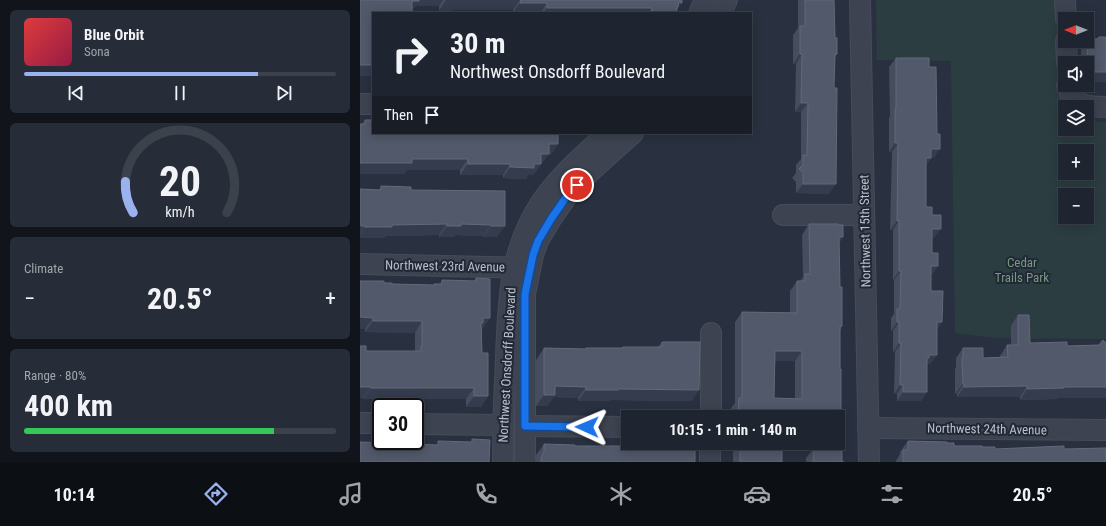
<!DOCTYPE html>
<meta charset="utf-8">
<style>
body{margin:0;font-family:"Roboto Condensed",sans-serif;background:#272d38;color:#f1f3f6;height:100vh;display:flex;flex-direction:column;font-size:15px;white-space:nowrap}
*{box-sizing:border-box;margin:0}
p{font-size:13px;color:#a1a5ab}
.icon{flex:none;width:22px;height:22px;fill:none;stroke:currentColor;stroke-width:2;stroke-linecap:round;stroke-linejoin:round}
.map{position:relative;flex:1;overflow:hidden}
.drawer{display:flex;flex-direction:column;gap:10px;padding:10px;background:#11141a;width:360px}
.drawer>*{flex:none}
.hud{position:absolute;left:12px;top:12px;width:380px;height:122px;border-radius:0px;box-shadow:0 2px 10px #0003,0 0 0 1px #3c424c;background:#1f2530;color:#f1f3f6;overflow:hidden}
.needle{width:26px;rotate:270deg}
.controls{position:absolute;left:698px;top:12px;display:grid;gap:8px}
.controls a{display:grid;place-items:center;width:36px;height:36px;border-radius:0px;background:#1f2530;box-shadow:0 2px 10px #0003,0 0 0 1px #3c424c;font-size:20px}
.speed{position:absolute;left:12px;top:398px;display:flex;gap:8px;font-size:20px;font-weight:700;text-align:center}
.speed>*{display:grid;place-content:center;width:52px;height:52px;border-radius:50%;background:#1f2530;box-shadow:0 2px 10px #0003,0 0 0 1px #3c424c;line-height:1}
.speed .limit{border:2px solid #111;border-radius:6px;background:#fff;color:#111}
.pin{position:absolute;display:grid;place-items:center;width:34px;height:34px;color:#fff;margin:-17px;border:2px solid #fff;border-radius:50%;box-shadow:0 1px 4px #0007}
.me{position:absolute;width:44px;margin:-22px;rotate:271deg;stroke-linejoin:round;filter:drop-shadow(0 0 3px #0008)}
.turn{display:flex;align-items:center;gap:14px;height:84px;padding:0 12px;font-size:18px}
.turn .icon{width:52px;height:52px;stroke-width:2.5}
.turn b{display:block;font-size:28px;line-height:34px}
.then{display:flex;align-items:center;height:38px;padding:0 12px;background:#0003;gap:8px;font-size:15px}
.big{font-size:30px;font-weight:700;line-height:1.1}
.drawer .widget{flex:1;display:flex;flex-direction:column;justify-content:center;gap:6px;min-width:0;padding:0 14px;border-radius:6px;background:#272d38}
.drawer .dial{align-items:center;gap:0}
.dial svg{height:104px;overflow:visible;fill:none;stroke:#3c424c;stroke-width:7;stroke-linecap:round;text-anchor:middle}
.dial text{fill:#f1f3f6;stroke:none}
.song{display:flex;align-items:center;gap:12px}
.cover{width:48px;height:48px;border-radius:6px;background:linear-gradient(135deg,hsl(0 70% 55%),hsl(340 70% 35%))}
.played{height:4px;border-radius:2px;background:linear-gradient(90deg,#9ab3ef 75%,#3c424c 75%)}
.keys{display:flex;justify-content:space-around;direction:ltr}
.heat{display:flex;justify-content:space-between;align-items:center;font-size:22px;direction:ltr}
.charge{height:6px;border-radius:3px;background:linear-gradient(90deg,#34c759 80%,#3c424c 0)}
.trip{position:absolute;left:261px;top:410px;width:224px;height:40px;border-radius:0px;background:#1f2530;box-shadow:0 2px 10px #0003,0 0 0 1px #3c424c;font-weight:700;line-height:40px;text-align:center}
.dock{display:flex;height:64px;justify-content:space-around;align-items:center;background:#0c0f13;color:#a1a5ab}
.dock .icon{width:28px;height:28px}
.dock .active{color:#9ab3ef}
.dock b{font-size:18px;color:#f1f3f6}
main{display:flex;flex:1;min-height:0}
.map>svg:first-child{display:block}
</style>
<main>
<section class="drawer">
<div class="widget">
<div class="song"><i class="cover"></i><div><b>Blue Orbit</b><p>Sona</p></div></div>
<div class="played"></div>
<div class="keys"><svg class="icon" aria-label="previous" viewBox="0 0 24 24"><path d="M18 5L8 12l10 7zM5 5v14"/></svg><svg class="icon" aria-label="pause" viewBox="0 0 24 24"><path d="M8 5v14M16 5v14"/></svg><svg class="icon" aria-label="next" viewBox="0 0 24 24"><path d="M6 5l10 7-10 7zM19 5v14"/></svg></div>
</div>
<div class="widget dial"><svg viewBox="0 0 100 80">
<path d="M14 69A42 42 0 1 1 86 69"/>
<path d="M14 69A42 42 0 0 1 8 45" stroke="#9ab3ef"/>
<text x="50" y="56" font-size="32" font-weight="700">20</text>
<text x="50" y="72" font-size="11">km/h</text>
</svg></div>
<div class="widget"><p>Climate</p>
<div class="heat"><a>−</a><b class="big">20.5°</b><a>+</a></div>
</div>
<div class="widget"><p>Range · 80%</p><b class="big">400 km</b><div class="charge"></div></div>
</section>
<div class="map">
<svg width="746" height="462" viewBox="0 0 746 462">
<rect width="100%" height="100%" fill="#293140"/>
<path fill="#2b3d41" fill-rule="evenodd" d="M516 0H701L705 99 709 107H705V129H727V121L746 122V339L635 338 595 333 591 61 517 60ZM705 151H727V173H705ZM705 195H727V217H705Z"/>
<g fill="none" stroke-linecap="round" stroke-linejoin="round">
<defs>
<g id="minor">
<polyline points="500,0 509,462"/>
<polyline points="705,0 706,19"/>
<polyline points="339,13 345,0"/>
<polyline points="361,13 367,0"/>
<polyline points="706,41 707,63"/>
<path d="M707 85C713 106 727 107 746 107"/>
<polyline points="0,104 13,104"/>
<polyline points="423,215 504,215"/>
<polyline points="0,264 166,268"/>
<polyline points="351,417 351,333"/>
<polyline points="0,423 21,423"/>
<polyline points="55,424 143,425"/>
<polyline points="165,426 268,427"/>
<polyline points="508,428 746,430"/>
<path d="M143 462C143 427 144 393 146 358 148 305 149 253 179 206 197 177 224 155 248 133"/>
<polyline points="165,462 165,294 173,255 178,241 191,219 209,193 233,169 273,133"/>
<polyline points="350,462 350,443"/>
</g>
</defs>
<use href="#minor" stroke="#474c5a" stroke-width="22"/>
<use href="#minor" stroke="#3d4350" stroke-width="20"/>
</g>
<g fill="#454d5e" fill-rule="evenodd">
<polygon points="0,0 322,0 317,9 316,13 153,13 153,10 92,10 91,11 79,11 79,6 56,6 13,13 13,76 0,76"/>
<polygon points="438,0 474,0 475,38 477,54 475,57 469,194 436,193 436,182 432,178 436,173 436,165 441,159 441,112 435,112 436,64 433,64 433,35 438,28"/>
<polygon points="727,39 737,39 746,82 728,82 728,80 727,80 727,63 721,63 721,49 726,41 727,41"/>
<polygon points="536,58 569,67 574,158 571,158 566,166 566,207 572,215 574,238 572,238 572,275 571,275 571,291 582,322 577,329 577,355 570,364 567,364 567,392 561,401 537,401 537,394 534,394 535,352 533,352 533,331 531,331 531,318 534,314 534,280 533,280 533,230 530,230 532,152 529,152 529,118 530,116 529,67"/>
<polygon points="5,120 191,155 188,155 173,175 168,175 166,179 143,178 143,175 100,175 100,170 47,170 44,174 2,124"/>
<polygon points="21,186 51,190 145,191 137,237 123,237 123,236 95,235 94,237 79,237 79,235 26,236 24,238 0,238 0,189 19,190"/>
<path d="M449 224 483 237 479 243 480 287 482 326 480 331 481 449 482 462H484H446V458L454 448H456V443H478V417H371V408L375 403V322L382 312H430V291L437 281H440L443 277 442 235ZM415 361H435V399L414 398Z"/>
<polygon points="116,278 122,330 121,330 122,353 128,396 121,407 106,407 106,399 3,399 3,398 0,398 0,346 6,351 55,351 55,333 5,332 5,329 24,283 32,284 74,285 74,284 80,284 82,280 114,281"/>
<polygon points="658,315 670,343 707,346 739,345 746,343 746,398 698,398 697,399 660,400 660,397 597,397 597,394 595,394 595,369 596,367 596,358 603,348 623,358 640,357 640,356 647,345 651,345 651,326"/>
<polygon points="302,342 332,401 251,400 250,401 218,401 218,398 194,397 187,406 176,406 176,360 184,348 225,349 226,348 262,348 263,347 298,347"/>
<polygon points="548,441 587,443 594,446 635,449 704,449 746,462 536,462 536,461 540,454 540,452"/>
<polygon points="320,443 335,443 335,462 176,462 176,455 184,444 215,446 318,446"/>
<polygon points="371,443 422,443 422,462 373,462 373,447 371,447"/>
</g>
<g fill="#343c4d">
<polygon points="56,0 83,0 79,6 56,6 52,11 52,1"/>
<polygon points="86,0 160,0 153,10 92,10 91,11 79,11"/>
<polygon points="319,0 322,3 315,13"/>
<polygon points="160,3 187,3 180,13 153,13"/>
<polygon points="187,8 292,8 288,13 184,13"/>
<polygon points="440,54 442,54 436,64 433,64"/>
<rect x="0" y="65" width="13" height="11"/>
<polygon points="728,70 735,70 728,80 727,80 727,72"/>
<polygon points="735,72 746,72 746,82 728,82"/>
<polygon points="441,103 448,103 441,112 435,112"/>
<polygon points="535,143 538,143 532,152 529,152"/>
<polygon points="189,144 198,144 191,155 188,155 173,175 168,175 166,179 143,178 150,167"/>
<polygon points="571,149 580,149 574,158 571,158 565,167 559,167"/>
<polygon points="52,159 108,159 100,170 47,170 44,174 0,174 0,163"/>
<polygon points="108,164 150,164 143,175 100,175"/>
<polygon points="443,184 476,184 469,194 436,193"/>
<polygon points="537,221 539,221 533,230 530,230"/>
<polygon points="87,224 79,235 26,236 24,238 0,238 0,234 5,227 32,225"/>
<polygon points="101,224 131,225 123,236 95,235 94,237 79,237 87,226"/>
<polygon points="1,226 5,226 0,233 0,227"/>
<polygon points="131,226 145,226 137,237 123,237"/>
<polygon points="572,229 581,229 574,238 566,238"/>
<polygon points="479,237 483,237 476,247"/>
<polygon points="571,266 578,266 572,275 565,275"/>
<polygon points="539,271 541,271 534,280 533,280"/>
<polygon points="0,317 13,318 5,329 0,329"/>
<polygon points="123,318 130,318 122,330 119,330"/>
<polygon points="13,321 62,321 55,333 5,332"/>
<polygon points="537,322 539,322 533,331 531,331"/>
<polygon points="577,322 582,322 576,331"/>
<polygon points="539,343 541,343 535,352 533,352"/>
<polygon points="415,351 442,351 435,361 408,361"/>
<polygon points="569,355 577,355 570,364 565,364 561,367"/>
<polygon points="603,384 604,384 597,394 595,394"/>
<polygon points="540,385 543,385 537,394 534,394"/>
<polygon points="195,386 226,387 218,398 194,397 187,406 176,406 184,395"/>
<polygon points="667,386 660,397 597,397 604,387"/>
<polygon points="0,387 11,387 3,398 0,398"/>
<polygon points="704,387 746,387 746,398 698,398 697,399 660,400 667,389"/>
<polygon points="11,388 114,388 106,399 3,399"/>
<polygon points="258,389 339,390 332,401 251,400 250,401 218,401 226,390"/>
<polygon points="543,392 567,392 561,401 537,401"/>
<polygon points="114,396 128,396 121,407 106,407"/>
<polygon points="374,443 376,443 373,447 371,447"/>
</g>
<g fill="#51596a" stroke="#626979" fill-rule="evenodd">
<polygon points="0,0 59,0 59,1 52,1 52,13 13,13 13,65 0,65"/>
<polygon points="161,0 322,0 322,3 319,2 316,13 291,13 292,8 187,8 187,3 160,3"/>
<polygon points="445,0 474,0 475,38 477,38 477,54 475,54 474,88 477,88 476,184 443,184 443,172 439,169 443,165 443,155 447,155 448,103 441,103 442,54 440,54 440,26 445,26"/>
<polygon points="739,37 745,37 746,38 746,72 735,72 735,70 728,70 727,39 737,39"/>
<polygon points="536,58 569,58 569,67 576,67 577,134 580,134 580,149 571,149 571,158 566,158 566,207 572,207 572,215 581,215 581,229 572,229 572,253 578,253 578,266 571,266 571,291 583,291 582,322 577,322 577,355 569,355 569,358 567,358 567,392 543,392 543,385 540,385 541,343 539,343 539,322 537,322 537,309 540,309 541,271 539,271 539,221 537,221 538,143 535,143 535,109 536,109"/>
<polygon points="5,120 13,120 13,133 198,133 198,144 189,144 189,154 181,154 181,164 174,164 174,168 150,167 150,164 108,164 108,159 52,159 52,163 0,163 0,124 5,124"/>
<polygon points="21,186 51,187 51,190 145,191 145,226 131,226 131,225 101,224 101,226 87,226 87,224 32,225 32,227 5,227 5,226 1,226 1,223 0,223 0,189 21,190"/>
<path d="M449 224H478V225H483V237H479L480 287H482V326H480V369H481V449H482V462H484H453L454 448H463V443H478V417H378L379 398H382V312L437 313V281H445V274H450ZM415 351H442V399L414 398Z"/>
<polygon points="116,278 130,279 130,318 123,318 123,323 121,323 122,353 128,353 128,396 114,396 114,388 11,388 11,387 0,387 0,346 6,346 6,351 61,351 61,346 62,346 62,321 13,321 13,318 0,317 0,281 24,281 24,283 32,283 32,284 74,285 74,284 82,284 82,280 116,281"/>
<polygon points="658,315 669,315 670,343 707,342 707,346 739,345 743,340 746,343 746,387 704,387 704,388 667,389 667,386 604,387 604,384 603,384 602,363 602,358 603,358 603,348 623,348 623,358 648,357 647,345 658,345"/>
<polygon points="302,342 340,342 339,390 258,389 258,390 226,390 226,387 195,386 195,395 184,395 184,348 226,349 226,348 263,348 263,347 302,347"/>
<polygon points="112,439 130,440 129,462 0,462 0,442 78,445 78,441 112,442"/>
<polygon points="548,441 587,442 587,443 594,443 594,446 622,446 622,447 635,447 635,449 704,446 704,449 746,448 746,462 543,462 543,450 548,450"/>
<polygon points="321,443 335,443 335,462 181,462 181,458 184,451 184,444 215,445 215,446 321,446"/>
<rect x="380" y="443" width="42" height="19"/>
</g>
<g fill="none" stroke-linecap="round" stroke-linejoin="round">
<defs>
<polyline id="route" points="217,185 209,193 191,219 178,241 173,255 165,294 165,426 227,427"/>
</defs>
<use href="#route" stroke="#114b97" stroke-width="10"/>
<use href="#route" stroke="#1a73e8" stroke-width="7"/>
</g>
<g text-anchor="middle" dominant-baseline="central" stroke-width="4" stroke-linejoin="round" paint-order="stroke">
<g font-size="13" fill="#babfca" stroke="#222836">
<text transform="translate(505 231) rotate(-91)">Northwest 15th Street</text>
<text transform="translate(85 266) rotate(1)">Northwest 23rd Avenue</text>
<text transform="translate(147 365) rotate(-87)">Northwest Onsdorff Boulevard</text>
<text transform="translate(627 429) rotate(1)">Northwest 24th Avenue</text>
</g>
<g font-size="13" fill="#739980" stroke="#222836">
<text x="662" y="262">Cedar<tspan x="662" dy="15">Trails Park</tspan></text>
</g>
</g>
</svg>
<div class="controls">
<a><svg class="needle" viewBox="-14 -14 28 28"><path d="M0-13l5 13h-10z" fill="#e53935"/><path d="M0 13l5-13h-10z" fill="#a1a5ab"/></svg></a>
<a><svg class="icon" aria-label="sound" viewBox="0 0 24 24"><path d="M4 9h4l5-4v14l-5-4H4zM17 9q2 3 0 6"/></svg></a>
<a><svg class="icon" aria-label="layers" viewBox="0 0 24 24"><path d="M12 4l9 5-9 5-9-5zM3 14l9 5 9-5"/></svg></a>
<a>+</a>
<a>−</a>
</div>
<div class="speed"><div class="limit">30</div></div>
<div class="pin" style="left:217px;top:185px;background:#d93025"><svg class="icon" aria-label="arrive" viewBox="0 0 24 24"><path d="M6 21V4h12l-3 4 3 4H6"/></svg></div>
<svg class="me" style="left:227px;top:427px" viewBox="-20 -20 40 40"><path d="M0-17L14 15 0 8-14 15z" fill="#1a73e8" stroke="#fff" stroke-width="4"/></svg>
<div class="trip">10:15 · 1 min · 140 m</div>
<div class="hud">
<div class="turn"><svg class="icon" aria-label="right" viewBox="0 0 24 24"><path d="M7 20v-9h11M14 6l5 5-5 5"/></svg><div><b>30 m</b>Northwest Onsdorff Boulevard</div></div>
<div class="then">Then<svg class="icon" aria-label="arrive" viewBox="0 0 24 24"><path d="M6 21V4h12l-3 4 3 4H6"/></svg></div>
</div>
</div>
</main>
<nav class="dock">
<b>10:14</b>
<svg class="icon active" aria-label="directions" viewBox="0 0 24 24"><path d="M12 3l9 9-9 9-9-9zM9 14v-3h6M13 9l2 2-2 2"/></svg>
<svg class="icon" aria-label="music" viewBox="0 0 24 24"><path d="M9 18V5l10-2v13"/><circle cx="6" cy="18" r="3"/><circle cx="16" cy="16" r="3"/></svg>
<svg class="icon" aria-label="phone" viewBox="0 0 24 24"><path d="M5 4h4l2 5-3 2q2 4 5 5l2-3 5 2v4C11 20 4 13 5 4z"/></svg>
<svg class="icon" aria-label="climate" viewBox="0 0 24 24"><path d="M12 3v18M4 7l16 10M4 17L20 7"/></svg>
<svg class="icon" aria-label="car" viewBox="0 0 24 24"><path d="M5 17H2v-5l4-1 3-4h7l3 4 3 1v5h-3M9 17h6M6 11h13"/><circle cx="7" cy="17" r="2"/><circle cx="17" cy="17" r="2"/></svg>
<svg class="icon" aria-label="filters" viewBox="0 0 24 24"><path d="M4 7h16M4 17h16"/><circle cx="9" cy="7" r="2"/><circle cx="15" cy="17" r="2"/></svg>
<b>20.5°</b>
</nav>
